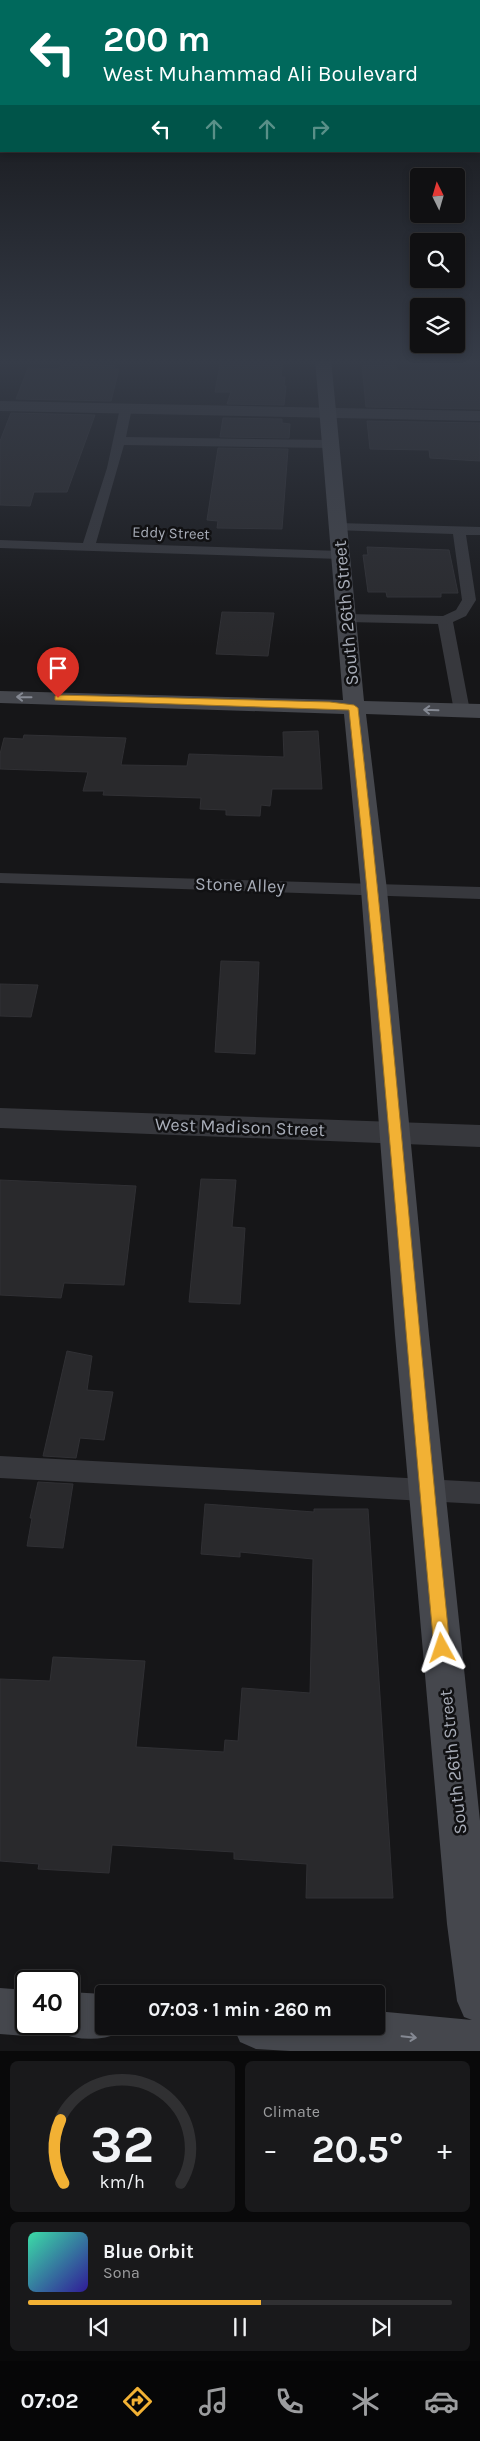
<!DOCTYPE html>
<meta charset="utf-8">
<style>
body{margin:0;font-family:Karla,sans-serif;background:#19191b;color:#f1f3f6;height:100vh;display:flex;flex-direction:column;font-size:19px;white-space:nowrap}
*{box-sizing:border-box;margin:0}
p{font-size:16px;color:#9c9d9f}
.icon{flex:none;width:28px;height:28px;fill:none;stroke:currentColor;stroke-width:2;stroke-linecap:round;stroke-linejoin:round}
.map{position:relative;height:2051px;overflow:hidden}
.details{display:flex;flex-direction:column;gap:10px;padding:10px;background:#09090a;flex:1}
.details>*{flex:none}
.banner{position:absolute;left:0px;top:0px;width:480px;height:152px;box-shadow:0 2px 8px #0003,0 0 0 1px #303032;background:#00695c;color:#fff;overflow:hidden}
.needle{width:32px;rotate:355deg}
.fabs{position:absolute;left:410px;top:168px;display:grid;gap:10px}
.fabs a{display:grid;place-items:center;width:55px;height:55px;border-radius:5px;background:#101012;box-shadow:0 2px 8px #0003,0 0 0 1px #303032;font-size:25px}
.speed{position:absolute;left:15px;top:1970px;display:flex;gap:10px;font-size:25px;font-weight:700;text-align:center}
.speed>*{display:grid;place-content:center;width:65px;height:65px;border-radius:50%;background:#101012;box-shadow:0 2px 8px #0003,0 0 0 1px #303032;line-height:1}
.speed .limit{border:2px solid #111;border-radius:8px;background:#fff;color:#111}
.pin{position:absolute;display:grid;place-items:center;width:42px;height:42px;color:#fff;margin:-51px -21px;border-radius:50% 50% 50% 0;rotate:-45deg;box-shadow:0 0 5px #0007}
.pin .icon{rotate:45deg}
.me{position:absolute;width:55px;margin:-28px;rotate:355deg;stroke-linejoin:round;filter:drop-shadow(0 0 4px #0008)}
.turn{display:flex;align-items:center;gap:18px;height:105px;padding:0 20px;font-size:22px}
.turn .icon{width:65px;height:65px;stroke-width:2.5}
.turn b{display:block;font-size:35px;line-height:42px}
.lanes{display:flex;align-items:center;height:48px;padding:0 20px;background:#0003;justify-content:center;gap:25px;direction:ltr}
.lanes .off{opacity:.35}
.big{font-size:38px;font-weight:700;line-height:1.1}
.details .card{flex:1;display:flex;flex-direction:column;justify-content:center;gap:8px;min-width:0;padding:0 18px;border-radius:8px;background:#19191b}
.details .dial{align-items:center;gap:0}
.dial svg{height:130px;overflow:visible;fill:none;stroke:#303032;stroke-width:7;stroke-linecap:round;text-anchor:middle}
.dial text{fill:#f1f3f6;stroke:none}
.song{display:flex;align-items:center;gap:15px}
.cover{width:60px;height:60px;border-radius:8px;background:linear-gradient(135deg,hsl(160 70% 55%),hsl(250 70% 35%))}
.played{height:5px;border-radius:2px;background:linear-gradient(90deg,#f2b134 55%,#303032 55%)}
.keys{display:flex;justify-content:space-around;direction:ltr}
.heat{display:flex;justify-content:space-between;align-items:center;font-size:28px;direction:ltr}
.details .tiles{flex:1;display:grid;gap:10px;grid-template-columns:1fr 1fr}
.card:last-child{grid-column:span 2}
.trip{position:absolute;left:95px;top:1985px;width:290px;height:50px;border-radius:5px;background:#101012;box-shadow:0 2px 8px #0003,0 0 0 1px #303032;font-weight:700;line-height:50px;text-align:center}
.tab-bar{display:flex;height:80px;justify-content:space-around;align-items:center;background:#060607;color:#9c9d9f}
.tab-bar .icon{width:35px;height:35px}
.tab-bar .current{color:#f2b134}
.tab-bar b{font-size:22px;color:#f1f3f6}
.map>svg:first-child{display:block}
</style>
<div class="map">
<svg width="480" height="2051" viewBox="0 0 480 2051">
<rect width="100%" height="100%" fill="#161618"/>
<g fill="#29292c" stroke="#303034">
<polygon points="221,359 283,359 281,377 285,377 284,386 286,386 284,405 227,404 231,392 215,392"/>
<polygon points="61,364 115,365 114,369 119,369 111,401 16,399 28,368 59,369"/>
<polygon points="362,365 396,366 397,370 480,371 480,409 366,407"/>
<polygon points="11,413 95,415 67,492 34,492 30,506 0,505 0,441"/>
<polygon points="223,418 282,419 282,423 290,424 289,438 220,437"/>
<polygon points="367,421 480,423 480,461 430,458 429,450 370,449"/>
<polygon points="218,448 288,449 282,529 217,528 218,521 207,520"/>
<polygon points="367,547 449,550 458,593 441,593 441,597 387,597 386,592 368,592 363,555 368,555"/>
<polygon points="222,612 274,613 268,656 216,654"/>
<polygon points="318,731 322,789 272,789 270,806 261,805 260,816 226,815 226,810 200,809 201,798 103,795 104,791 83,791 88,772 0,769 0,754 4,738 23,739 24,735 126,738 121,765 187,766 189,754 284,757 283,732"/>
<polygon points="221,961 259,962 255,1054 215,1052"/>
<polygon points="0,984 38,985 31,1017 0,1016"/>
<polygon points="201,1179 236,1180 232,1227 245,1228 240,1304 189,1302"/>
<polygon points="0,1180 136,1186 124,1285 64,1283 61,1298 0,1295"/>
<polygon points="67,1351 92,1356 87,1390 113,1392 104,1440 80,1438 76,1458 43,1456"/>
<polygon points="38,1482 73,1484 63,1548 27,1546 32,1518 30,1518"/>
<polygon points="205,1504 314,1512 314,1509 368,1509 393,1898 306,1898 307,1864 234,1859 234,1852 112,1845 109,1873 38,1869 39,1864 0,1861 0,1679 50,1681 53,1657 145,1661 136,1747 224,1752 225,1740 238,1741 242,1688 310,1693 313,1559 240,1552 240,1557 201,1554"/>
</g>
<g fill="none" stroke-linecap="round" stroke-linejoin="round">
<g fill="#37383d" fill-rule="evenodd">
<polygon points="126,404 132,408 126,437 330,440 336,444 330,448 124,445 96,543 341,551 348,555 341,559 0,548 0,540 83,543 107,468 120,408"/>
<polygon points="338,523 480,527 480,535 466,535 476,600 466,616 453,622 470,711 468,714 456,714 454,711 438,624 347,622 340,618 347,614 443,616 456,610 462,600 453,534 333,530 331,527"/>
<polygon points="0,873 480,887 480,899 0,883"/>
<polygon points="0,1456 480,1482 480,1504 0,1478"/>
</g>
<g fill="#37383d" fill-rule="evenodd">
<polygon points="0,401 480,411 480,421 0,411"/>
<polygon points="0,1108 480,1125 480,1147 0,1128"/>
</g>
<g fill="#45474d" fill-rule="evenodd">
<polygon points="315,359 331,359 364,701 480,704 480,718 366,714 387,890 429,1335 480,1821 480,2051 290,2051 256,2049 240,2042 233,2026 376,2026 376,2011 472,2020 464,2017 457,2001 447,1924 395,1335 361,890 344,714 0,703 0,691 343,700"/>
<polygon points="0,1988 26,1990 26,2024 44,2024 42,2029 26,2036 0,2034"/>
<path d="M69 1992 104 1994V2026H123L120 2033C98 2042 75 2040 53 2031L50 2024H69Z"/>
</g>
</g>
<defs><path id="oneway-shaft" d="M-6 0H5M1.5-3L5.5 0L1.5 3" fill="none" stroke-width="1.6" stroke-linecap="round" stroke-linejoin="round" transform="scale(1.25)"/></defs>
<g stroke="#858993">
<use href="#oneway-shaft" transform="translate(24 697) rotate(-179)"/>
<use href="#oneway-shaft" transform="translate(431 710) rotate(-178)"/>
<use href="#oneway-shaft" transform="translate(409 2037) rotate(6)"/>
</g>
<linearGradient id="sky" x2="0" y2="1"><stop stop-color="#0c0c0d"/><stop offset="0.56" stop-color="#363c48"/><stop offset="1" stop-color="#363c48" stop-opacity="0"/></linearGradient>
<rect width="480" height="646" fill="url(#sky)"/>
<path fill="#f2b134" stroke="#9d7322" d="M58 695 330 702 354 705 358 708C394 1021 418 1335 450 1648L448 1654 442 1656 436 1654 434 1648C405 1336 382 1022 349 710L55 700V696Z"/>
<g text-anchor="middle" dominant-baseline="central" stroke-width="5" stroke-linejoin="round" paint-order="stroke">
<g font-size="15" fill="#a8adb8" stroke="#111113">
<text transform="translate(171 533) rotate(2)">Eddy Street</text>
</g>
<g font-size="18" fill="#a8adb8" stroke="#111113">
<text transform="translate(346 613) rotate(-95)">South 26th Street</text>
<text transform="translate(240 885) rotate(2)">Stone Alley</text>
<text transform="translate(240 1127) rotate(2)">West Madison Street</text>
<text transform="translate(453 1762) rotate(-96)">South 26th Street</text>
</g>
</g>
</svg>
<div class="fabs">
<a><svg class="needle" viewBox="-14 -14 28 28"><path d="M0-13l5 13h-10z" fill="#e53935"/><path d="M0 13l5-13h-10z" fill="#9c9d9f"/></svg></a>
<a><svg class="icon" aria-label="search" viewBox="0 0 24 24"><circle cx="10" cy="10" r="6"/><path d="M15 15l6 6"/></svg></a>
<a><svg class="icon" aria-label="layers" viewBox="0 0 24 24"><path d="M12 4l9 5-9 5-9-5zM3 14l9 5 9-5"/></svg></a>
</div>
<div class="speed"><div class="limit">40</div></div>
<div class="pin" style="left:58px;top:698px;background:#d93025"><svg class="icon" aria-label="arrive" viewBox="0 0 24 24"><path d="M6 21V4h12l-3 4 3 4H6"/></svg></div>
<svg class="me" style="left:442px;top:1648px" viewBox="-20 -20 40 40"><path d="M0-17L14 15 0 8-14 15z" fill="#f2b134" stroke="#fff" stroke-width="4"/></svg>
<div class="trip">07:03 · 1 min · 260 m</div>
<div class="banner">
<div class="turn"><svg class="icon" aria-label="left" viewBox="0 0 24 24"><path d="M17 20v-9H6M10 6l-5 5 5 5"/></svg><div><b>200 m</b>West Muhammad Ali Boulevard</div></div>
<div class="lanes"><svg class="icon" aria-label="left" viewBox="0 0 24 24"><path d="M17 20v-9H6M10 6l-5 5 5 5"/></svg><svg class="icon off" aria-label="ahead" viewBox="0 0 24 24"><path d="M12 20V5M6 11l6-6 6 6"/></svg><svg class="icon off" aria-label="ahead" viewBox="0 0 24 24"><path d="M12 20V5M6 11l6-6 6 6"/></svg><svg class="icon off" aria-label="right" viewBox="0 0 24 24"><path d="M7 20v-9h11M14 6l5 5-5 5"/></svg></div>
</div>
</div>
<section class="details">
<div class="tiles">
<div class="card dial"><svg viewBox="0 0 100 80">
<path d="M14 69A42 42 0 1 1 86 69"/>
<path d="M14 69A42 42 0 0 1 12 30" stroke="#f2b134"/>
<text x="50" y="56" font-size="32" font-weight="700">32</text>
<text x="50" y="72" font-size="11">km/h</text>
</svg></div>
<div class="card"><p>Climate</p>
<div class="heat"><a>−</a><b class="big">20.5°</b><a>+</a></div>
</div>
<div class="card">
<div class="song"><i class="cover"></i><div><b>Blue Orbit</b><p>Sona</p></div></div>
<div class="played"></div>
<div class="keys"><svg class="icon" aria-label="previous" viewBox="0 0 24 24"><path d="M18 5L8 12l10 7zM5 5v14"/></svg><svg class="icon" aria-label="pause" viewBox="0 0 24 24"><path d="M8 5v14M16 5v14"/></svg><svg class="icon" aria-label="next" viewBox="0 0 24 24"><path d="M6 5l10 7-10 7zM19 5v14"/></svg></div>
</div>
</div>
</section>
<nav class="tab-bar">
<b>07:02</b>
<svg class="icon current" aria-label="directions" viewBox="0 0 24 24"><path d="M12 3l9 9-9 9-9-9zM9 14v-3h6M13 9l2 2-2 2"/></svg>
<svg class="icon" aria-label="music" viewBox="0 0 24 24"><path d="M9 18V5l10-2v13"/><circle cx="6" cy="18" r="3"/><circle cx="16" cy="16" r="3"/></svg>
<svg class="icon" aria-label="phone" viewBox="0 0 24 24"><path d="M5 4h4l2 5-3 2q2 4 5 5l2-3 5 2v4C11 20 4 13 5 4z"/></svg>
<svg class="icon" aria-label="climate" viewBox="0 0 24 24"><path d="M12 3v18M4 7l16 10M4 17L20 7"/></svg>
<svg class="icon" aria-label="car" viewBox="0 0 24 24"><path d="M5 17H2v-5l4-1 3-4h7l3 4 3 1v5h-3M9 17h6M6 11h13"/><circle cx="7" cy="17" r="2"/><circle cx="17" cy="17" r="2"/></svg>
</nav>
